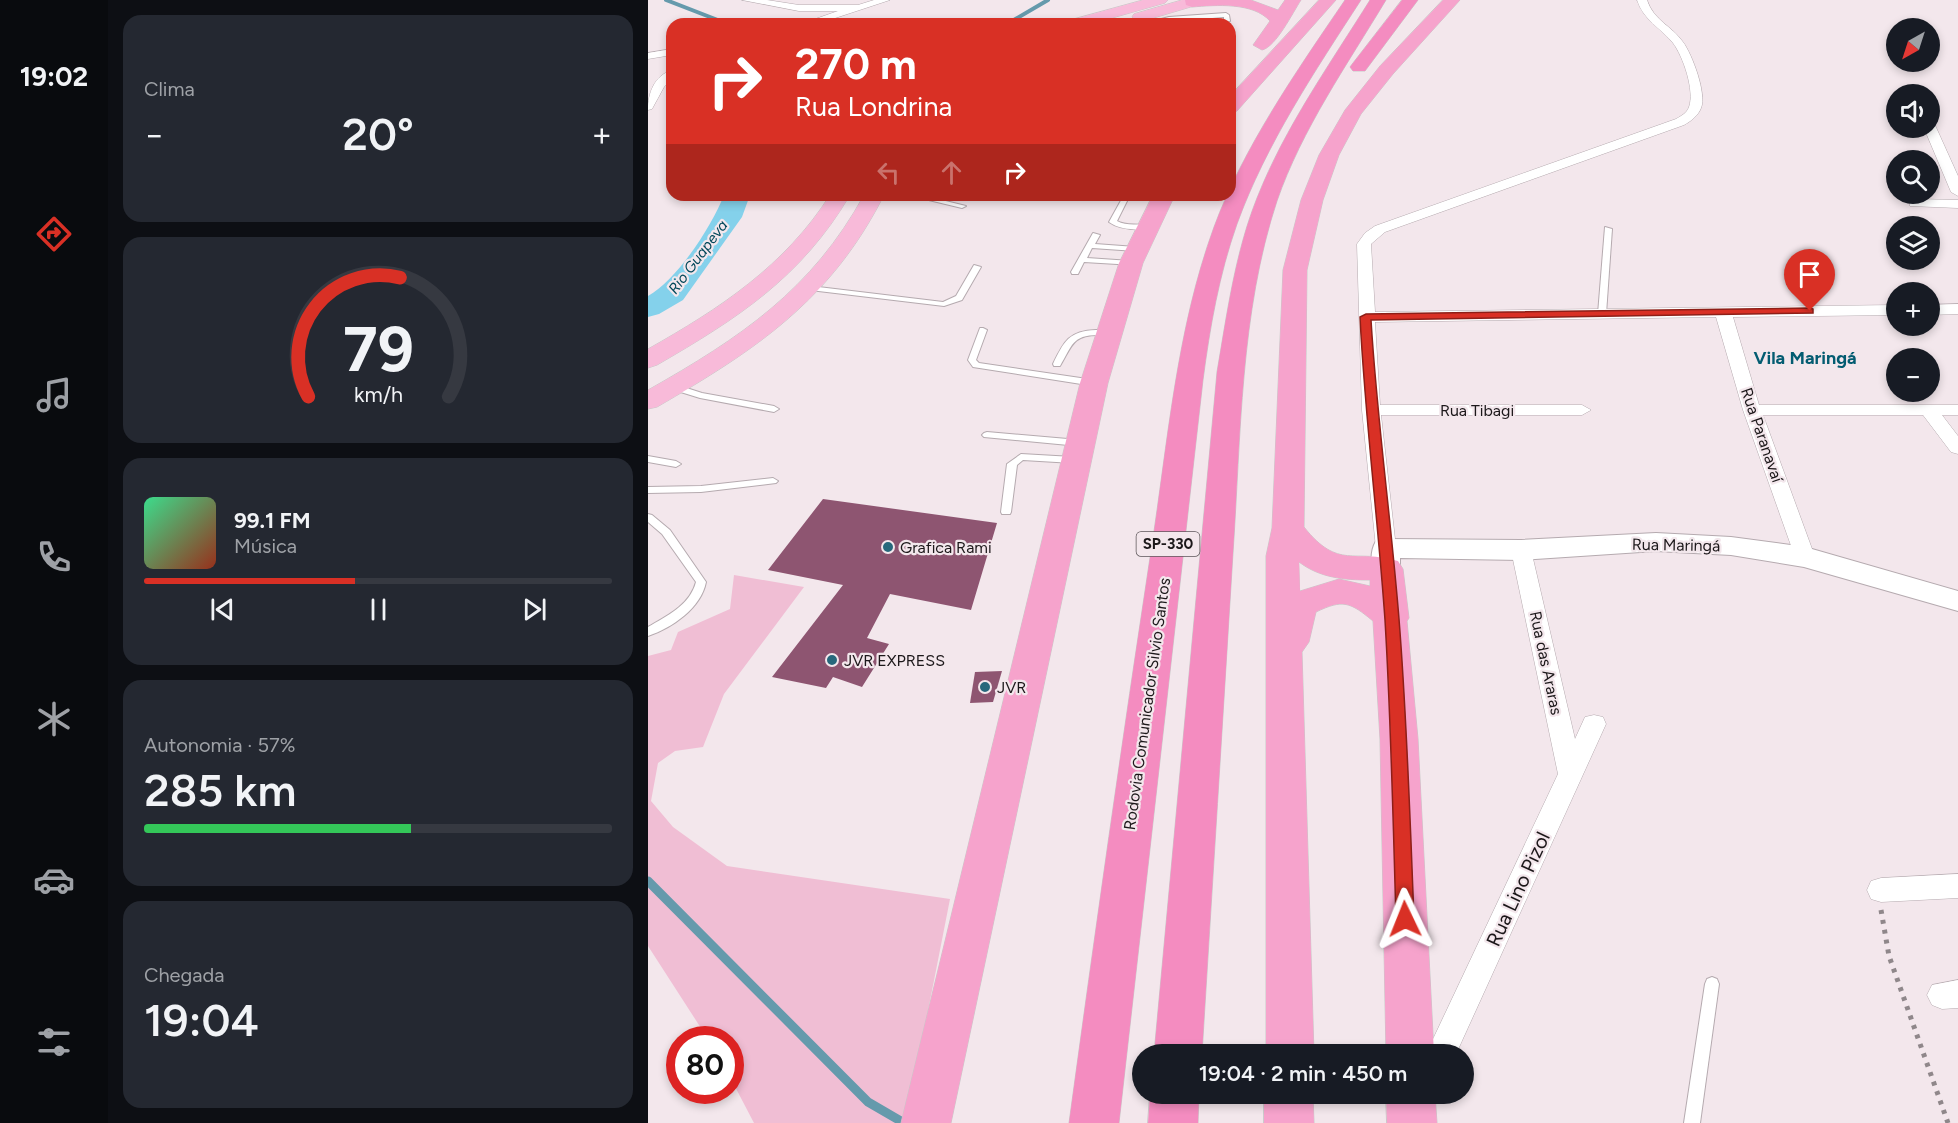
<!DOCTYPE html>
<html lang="pt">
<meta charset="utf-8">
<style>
body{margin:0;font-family:Figtree,sans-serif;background:#242831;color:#f1f3f6;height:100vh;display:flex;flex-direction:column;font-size:22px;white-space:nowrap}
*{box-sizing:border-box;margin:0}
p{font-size:20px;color:#9ea1a6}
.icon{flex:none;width:33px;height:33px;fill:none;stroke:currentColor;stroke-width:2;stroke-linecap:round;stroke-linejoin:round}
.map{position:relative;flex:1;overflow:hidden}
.side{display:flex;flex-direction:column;gap:15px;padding:15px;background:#0d0f14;width:540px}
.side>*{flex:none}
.banner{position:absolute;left:18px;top:18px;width:570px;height:183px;border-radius:18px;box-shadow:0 3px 9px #0003;background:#d93025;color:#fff;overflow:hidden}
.needle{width:39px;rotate:219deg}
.controls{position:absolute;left:1238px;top:18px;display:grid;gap:12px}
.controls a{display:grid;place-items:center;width:54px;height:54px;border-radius:50%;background:#171b24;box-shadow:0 3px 9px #0003;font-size:30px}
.speed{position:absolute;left:18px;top:1026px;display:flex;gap:12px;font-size:30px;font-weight:700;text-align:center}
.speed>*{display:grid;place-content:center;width:78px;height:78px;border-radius:50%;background:#171b24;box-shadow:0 3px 9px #0003;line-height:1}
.speed .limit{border:9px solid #d22;background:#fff;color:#111}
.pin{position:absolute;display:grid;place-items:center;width:51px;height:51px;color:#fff;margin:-62px -26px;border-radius:50% 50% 50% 0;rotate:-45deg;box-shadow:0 0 6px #0007}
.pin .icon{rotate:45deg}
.me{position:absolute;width:66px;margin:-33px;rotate:358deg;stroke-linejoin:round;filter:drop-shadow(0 0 4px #0008)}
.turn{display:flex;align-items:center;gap:21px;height:126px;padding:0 30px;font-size:27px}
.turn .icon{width:78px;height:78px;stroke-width:2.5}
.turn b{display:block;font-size:42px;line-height:51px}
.lanes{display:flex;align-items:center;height:57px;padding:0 30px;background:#0003;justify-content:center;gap:30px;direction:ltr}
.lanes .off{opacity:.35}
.big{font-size:45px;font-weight:600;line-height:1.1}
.side .card{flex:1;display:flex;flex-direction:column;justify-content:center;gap:9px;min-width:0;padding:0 21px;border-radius:18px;background:#242831}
.side .dial{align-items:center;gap:0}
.dial svg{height:156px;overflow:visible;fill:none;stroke:#363941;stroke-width:7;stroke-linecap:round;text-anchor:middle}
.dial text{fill:#f1f3f6;stroke:none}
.song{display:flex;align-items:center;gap:18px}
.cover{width:72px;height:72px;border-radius:9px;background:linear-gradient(135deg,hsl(150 70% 55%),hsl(10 70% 35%))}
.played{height:6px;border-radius:3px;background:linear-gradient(90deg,#d93025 45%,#363941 45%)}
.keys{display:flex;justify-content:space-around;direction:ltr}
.heat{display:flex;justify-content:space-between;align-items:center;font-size:33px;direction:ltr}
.charge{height:9px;border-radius:4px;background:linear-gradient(90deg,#34c759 57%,#363941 0)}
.trip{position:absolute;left:484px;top:1044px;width:342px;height:60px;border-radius:30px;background:#171b24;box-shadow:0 3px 9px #0003;font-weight:600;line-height:60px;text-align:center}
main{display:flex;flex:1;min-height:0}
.menu{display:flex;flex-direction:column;width:108px;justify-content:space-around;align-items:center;background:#090b0e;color:#9ea1a6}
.menu .icon{width:42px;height:42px}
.menu .current{color:#d93025}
.menu b{font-size:27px;color:#f1f3f6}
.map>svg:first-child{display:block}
</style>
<main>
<nav class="menu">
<b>19:02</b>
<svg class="icon current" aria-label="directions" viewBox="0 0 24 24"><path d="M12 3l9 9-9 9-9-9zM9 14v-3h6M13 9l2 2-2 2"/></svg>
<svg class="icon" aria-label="music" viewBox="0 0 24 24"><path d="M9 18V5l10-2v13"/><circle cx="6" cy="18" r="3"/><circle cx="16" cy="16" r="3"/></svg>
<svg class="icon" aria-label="phone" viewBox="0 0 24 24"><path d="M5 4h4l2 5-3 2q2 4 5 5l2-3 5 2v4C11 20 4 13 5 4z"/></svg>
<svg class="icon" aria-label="climate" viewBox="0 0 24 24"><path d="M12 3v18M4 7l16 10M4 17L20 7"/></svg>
<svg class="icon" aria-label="car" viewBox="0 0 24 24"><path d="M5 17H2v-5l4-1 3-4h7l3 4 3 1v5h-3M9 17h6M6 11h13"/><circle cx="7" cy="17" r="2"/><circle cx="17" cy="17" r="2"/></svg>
<svg class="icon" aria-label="filters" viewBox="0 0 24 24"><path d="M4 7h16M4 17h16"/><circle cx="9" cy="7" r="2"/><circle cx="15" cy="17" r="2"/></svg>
</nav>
<section class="side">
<div class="card"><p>Clima</p>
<div class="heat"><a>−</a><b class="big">20°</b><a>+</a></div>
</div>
<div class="card dial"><svg viewBox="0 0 100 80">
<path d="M14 69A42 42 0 1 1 86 69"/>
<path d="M14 69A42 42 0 0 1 61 8" stroke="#d93025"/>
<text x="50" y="56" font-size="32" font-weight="700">79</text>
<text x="50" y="72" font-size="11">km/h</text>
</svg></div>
<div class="card">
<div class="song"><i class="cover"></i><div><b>99.1 FM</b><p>Música</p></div></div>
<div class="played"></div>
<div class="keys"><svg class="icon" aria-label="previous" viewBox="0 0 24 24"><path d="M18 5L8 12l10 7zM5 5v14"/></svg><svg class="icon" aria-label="pause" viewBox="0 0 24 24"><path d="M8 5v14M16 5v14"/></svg><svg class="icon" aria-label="next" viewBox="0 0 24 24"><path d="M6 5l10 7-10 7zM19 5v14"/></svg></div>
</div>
<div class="card"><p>Autonomia · 57%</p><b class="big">285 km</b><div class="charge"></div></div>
<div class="card"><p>Chegada</p><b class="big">19:04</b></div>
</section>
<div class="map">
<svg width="1310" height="1123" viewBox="0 0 1310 1123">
<rect width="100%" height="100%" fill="#f3e7ec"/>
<polygon fill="#f0bed4" points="86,575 156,587 76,694 55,747 27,751 10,763 3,801 25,827 79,866 302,899 258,1123 106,1123 83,1079 82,1040 60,1039 0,946 0,656 23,650 30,632 82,609"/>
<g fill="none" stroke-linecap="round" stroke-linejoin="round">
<g stroke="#659aac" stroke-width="4">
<polyline points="18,0 80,24"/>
<polyline points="359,24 400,0"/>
</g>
<polyline stroke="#659aac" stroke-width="9" points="0,881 220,1102 256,1123"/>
<path fill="#84d1eb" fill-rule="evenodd" d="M76 195H102L94 217 35 300 11 314 0 317V296C29 280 64 226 76 195Z"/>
</g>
<g fill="#8e5571">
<polygon points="175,499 349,523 323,610 242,594 219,638 241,644 214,687 185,677 178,688 124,677 195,585 120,570"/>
<polygon points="354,671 345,702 322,703 327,672"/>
</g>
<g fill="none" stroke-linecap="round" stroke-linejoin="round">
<defs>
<g id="service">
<polygon points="578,13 581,15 582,21 572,24 562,24 576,20 576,17 494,24 521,17"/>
<polygon points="260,195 273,195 318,206 314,208"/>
<path d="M476 195H482L469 221C479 227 492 222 502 227L501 229C488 230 472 230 461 222Z"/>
<polygon points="957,227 964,229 958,314 954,316 950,314"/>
<polygon points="445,233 452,235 447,244 488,247 492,249 488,251 444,248 439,258 483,261 487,263 486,265 436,262 430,274 424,274 423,272"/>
<polygon points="326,265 333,267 314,300 296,306 162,290 158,288 162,286 295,302 308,296"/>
<polygon points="332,328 335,328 339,330 328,360 331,363 446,380 450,383 446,386 325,367 320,360"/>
<path d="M448 330 460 331 464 333C459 336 456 335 450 335 424 335 424 346 412 366H406L405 364C416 341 421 331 448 330Z"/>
<polygon points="26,384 54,393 126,406 131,409 126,412 52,398 23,389 23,385"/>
<polygon points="339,432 431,440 436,443 431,446 336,437 334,435 336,433"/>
<polygon points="373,454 425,457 430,460 425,463 375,460 369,465 363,512 362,514 354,514 353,512 359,464"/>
<polygon points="0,456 28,461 33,464 28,467 0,462"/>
<polygon points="125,478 130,481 128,483 53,492 0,493 0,487 53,486"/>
<path d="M0 514 4 515 22 530 58 582C53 608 24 628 0 636V627C19 616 42 605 48 582L14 534 0 522Z"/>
<polygon points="1064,977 1069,979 1071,984 1052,1123 1036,1123 1057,984 1059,979"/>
</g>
<g id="minor">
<polygon points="94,0 119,0 151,5 210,5 226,0 242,0 169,24 153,24 190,11 151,11"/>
<path d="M989 0H999C1006 21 1023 25 1035 42 1044 54 1059 94 1053 108 1050 116 1043 121 1036 125L737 232 723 244 727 312 1248 305V315L1085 317 1111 405H1310V415H1294L1310 436V454L1303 452 1275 415H1115L1167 557 1164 562H1150L1147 557 1095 410 1068 317 727 322 732 405H934L943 410 934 415H733L748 548 745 553H731L728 548 714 410 709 244 717 233 727 226 1028 119C1033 116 1039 113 1041 107 1047 91 1035 56 1025 43 1012 27 996 21 989 0Z"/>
<polygon points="24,49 24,55 0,59 0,53"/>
<path d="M24 70V79L16 87 4 109 0 110C0 93 6 76 24 70Z"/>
<polygon points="1281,121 1287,125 1310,176 1310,196 1303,192 1276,128 1281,128"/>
<polygon points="1267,199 1310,200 1310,208 1262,206 1262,200"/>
<polygon points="1310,304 1310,314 1281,315 1281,305"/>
<polygon points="873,543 880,545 883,550 927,739 937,717 946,715 955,717 958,724 808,1054 778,1054 910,774 863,550 866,545"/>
<polygon points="1310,874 1310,898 1233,902 1223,899 1219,890 1223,881 1233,878"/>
<polygon points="1310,980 1310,1008 1294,1009 1284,1005 1279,995 1284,985"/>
</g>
<path id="secondary" d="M1008 533 1083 537 1157 547 1310 591V611L1156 567 1083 555 1008 551 873 560 752 558V569L748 576 738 579 728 576C722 566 722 551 728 541L738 539 873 540Z"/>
<g id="primary">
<polygon points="495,0 520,0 517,3 443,24 417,24 419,21"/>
<polygon points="534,0 559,0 556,3 492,22 484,17 486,14"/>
<path d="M182 195H202C153 278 90 318 9 365L0 368V349C71 309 137 266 182 195Z"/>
<path d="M216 195H236C183 300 109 349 9 407L0 409V390C92 338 164 290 216 195Z"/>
</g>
<g id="trunk">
<path d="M537 0H603L630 10 637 0H653C645 12 628 47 614 50L605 45 622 21C605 2 568 5 544 7L538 5Z"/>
<polygon points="671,0 688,0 589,111 582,113 582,96"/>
<path d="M795 0H812L745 74 713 114 691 155 675 200 659 270 656 527C691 571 706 548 750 561L755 569 761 618 759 621 770 739 786 1054H738L732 739 725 621C702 602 695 599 668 612L661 642 654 652 666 1054H618V556L624 528 635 270 653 200 671 155 697 110 732 66ZM651 562C672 578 696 580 722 580V586L691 579 652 591Z"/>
<polygon points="505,195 527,195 495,263 460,383 303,1123 253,1123 432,383 471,263"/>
<polygon points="616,1094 665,1094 666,1123 616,1123"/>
<polygon points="738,1094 787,1094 789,1123 739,1123"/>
</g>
<g id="motorway">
<path d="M697 0H713C667 71 618 144 589 224 571 275 562 327 555 380L471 1123H421C447 932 474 741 503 551 520 442 528 331 566 227 595 148 648 72 697 0Z"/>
<path d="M722 0H738C699 65 654 129 629 201 592 313 593 436 585 553 575 720 564 887 554 1054H506L569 372C579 314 587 253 609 198 637 127 682 64 722 0Z"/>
<polygon points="754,0 770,0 717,71 705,71 702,67 705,63"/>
<polygon points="502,1094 551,1094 550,1123 500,1123"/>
</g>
</defs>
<use href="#service" stroke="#b5aaaf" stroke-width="2"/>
<use href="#minor" stroke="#b5aaaf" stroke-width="1"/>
<use href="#secondary" stroke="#b5aaaf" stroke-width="2"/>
<use href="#primary" stroke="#c9c8c8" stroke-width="1"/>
<use href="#trunk" stroke="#c9c8c8" stroke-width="1"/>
<use href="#motorway" stroke="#c9c8c8" stroke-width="1"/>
<polyline stroke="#8f878a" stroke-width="5" stroke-dasharray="4 6" stroke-linecap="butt" points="1233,910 1241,956 1300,1123"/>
<use href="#service" fill="#fff" fill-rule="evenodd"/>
<use href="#minor" fill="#fff" fill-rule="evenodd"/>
<use href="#secondary" fill="#fff" fill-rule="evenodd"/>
<use href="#primary" fill="#f8bad9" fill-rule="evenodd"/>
<use href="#trunk" fill="#f6a3cc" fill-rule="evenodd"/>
<use href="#motorway" fill="#f48cc0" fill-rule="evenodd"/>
</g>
<path fill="#d93025" stroke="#8d1f18" stroke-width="1.5" d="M1162 308 1165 309V313L723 320C729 420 743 519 751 619 759 719 762 819 766 919L763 925 757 927 751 925 748 919C745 819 743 720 737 620 730 519 717 418 712 317L718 314Z"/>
<g fill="#27687c" stroke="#f3e7ec" stroke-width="2">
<circle cx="240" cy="547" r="6"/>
<circle cx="184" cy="660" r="6"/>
<circle cx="337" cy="687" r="6"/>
</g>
<g text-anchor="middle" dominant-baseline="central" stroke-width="4.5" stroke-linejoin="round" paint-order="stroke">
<g font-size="15" font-style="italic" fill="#004759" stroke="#f3e7ec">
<text transform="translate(50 257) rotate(-53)">Rio Guapeva</text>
</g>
<rect fill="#f3e7ec" stroke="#5c5659" stroke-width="1.5" x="488.5" y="532" width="63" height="24" rx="4.5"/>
<g font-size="15" font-weight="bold" fill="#1c181a">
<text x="520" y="544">SP-330</text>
</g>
<g font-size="16" fill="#1c181a" stroke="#f3e7ec">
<text x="829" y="410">Rua Tibagi</text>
<text transform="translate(1114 435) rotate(71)">Rua Paranavaí</text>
<text transform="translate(1028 545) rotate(1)">Rua Maringá</text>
<text transform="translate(898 663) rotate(78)">Rua das Araras</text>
<text transform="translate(499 704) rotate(-82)">Rodovia Comunicador Silvio Santos</text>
</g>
<g font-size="16" fill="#1c181a" stroke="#f3e7ec" text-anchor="start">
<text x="252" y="547">Grafica Rami</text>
<text x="196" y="660">JVR EXPRESS</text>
<text x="349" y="687">JVR</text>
</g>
<g font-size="18" font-weight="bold" fill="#035c71" stroke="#f3e7ec">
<text x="1157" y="358">Vila Maringá</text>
</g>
<g font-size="20" fill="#1c181a" stroke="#f3e7ec">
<text transform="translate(870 889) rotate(-65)">Rua Lino Pizol</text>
</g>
</g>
</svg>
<div class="controls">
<a><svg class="needle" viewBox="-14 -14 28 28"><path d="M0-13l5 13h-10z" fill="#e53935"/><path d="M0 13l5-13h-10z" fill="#9ea1a6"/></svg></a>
<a><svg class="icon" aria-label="sound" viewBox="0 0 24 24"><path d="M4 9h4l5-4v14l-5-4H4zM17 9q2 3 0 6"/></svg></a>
<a><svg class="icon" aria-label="search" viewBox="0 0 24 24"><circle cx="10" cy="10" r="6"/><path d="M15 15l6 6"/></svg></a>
<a><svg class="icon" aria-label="layers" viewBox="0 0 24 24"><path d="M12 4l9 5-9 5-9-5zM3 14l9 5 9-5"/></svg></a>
<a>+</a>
<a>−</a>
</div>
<div class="speed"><div class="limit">80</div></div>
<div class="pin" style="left:1162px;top:311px;background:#d93025"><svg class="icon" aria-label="arrive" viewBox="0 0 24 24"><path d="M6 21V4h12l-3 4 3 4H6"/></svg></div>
<svg class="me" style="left:757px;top:919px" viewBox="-20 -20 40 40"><path d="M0-17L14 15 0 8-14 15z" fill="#d93025" stroke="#fff" stroke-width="4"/></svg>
<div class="trip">19:04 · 2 min · 450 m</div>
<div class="banner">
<div class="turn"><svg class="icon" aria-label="right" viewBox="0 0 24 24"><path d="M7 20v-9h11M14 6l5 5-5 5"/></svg><div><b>270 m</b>Rua Londrina</div></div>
<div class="lanes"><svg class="icon off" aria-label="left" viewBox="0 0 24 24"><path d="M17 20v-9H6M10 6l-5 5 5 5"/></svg><svg class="icon off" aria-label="ahead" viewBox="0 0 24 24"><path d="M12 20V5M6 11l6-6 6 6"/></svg><svg class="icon" aria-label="right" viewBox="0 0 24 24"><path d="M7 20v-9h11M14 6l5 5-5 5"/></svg></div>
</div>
</div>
</main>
